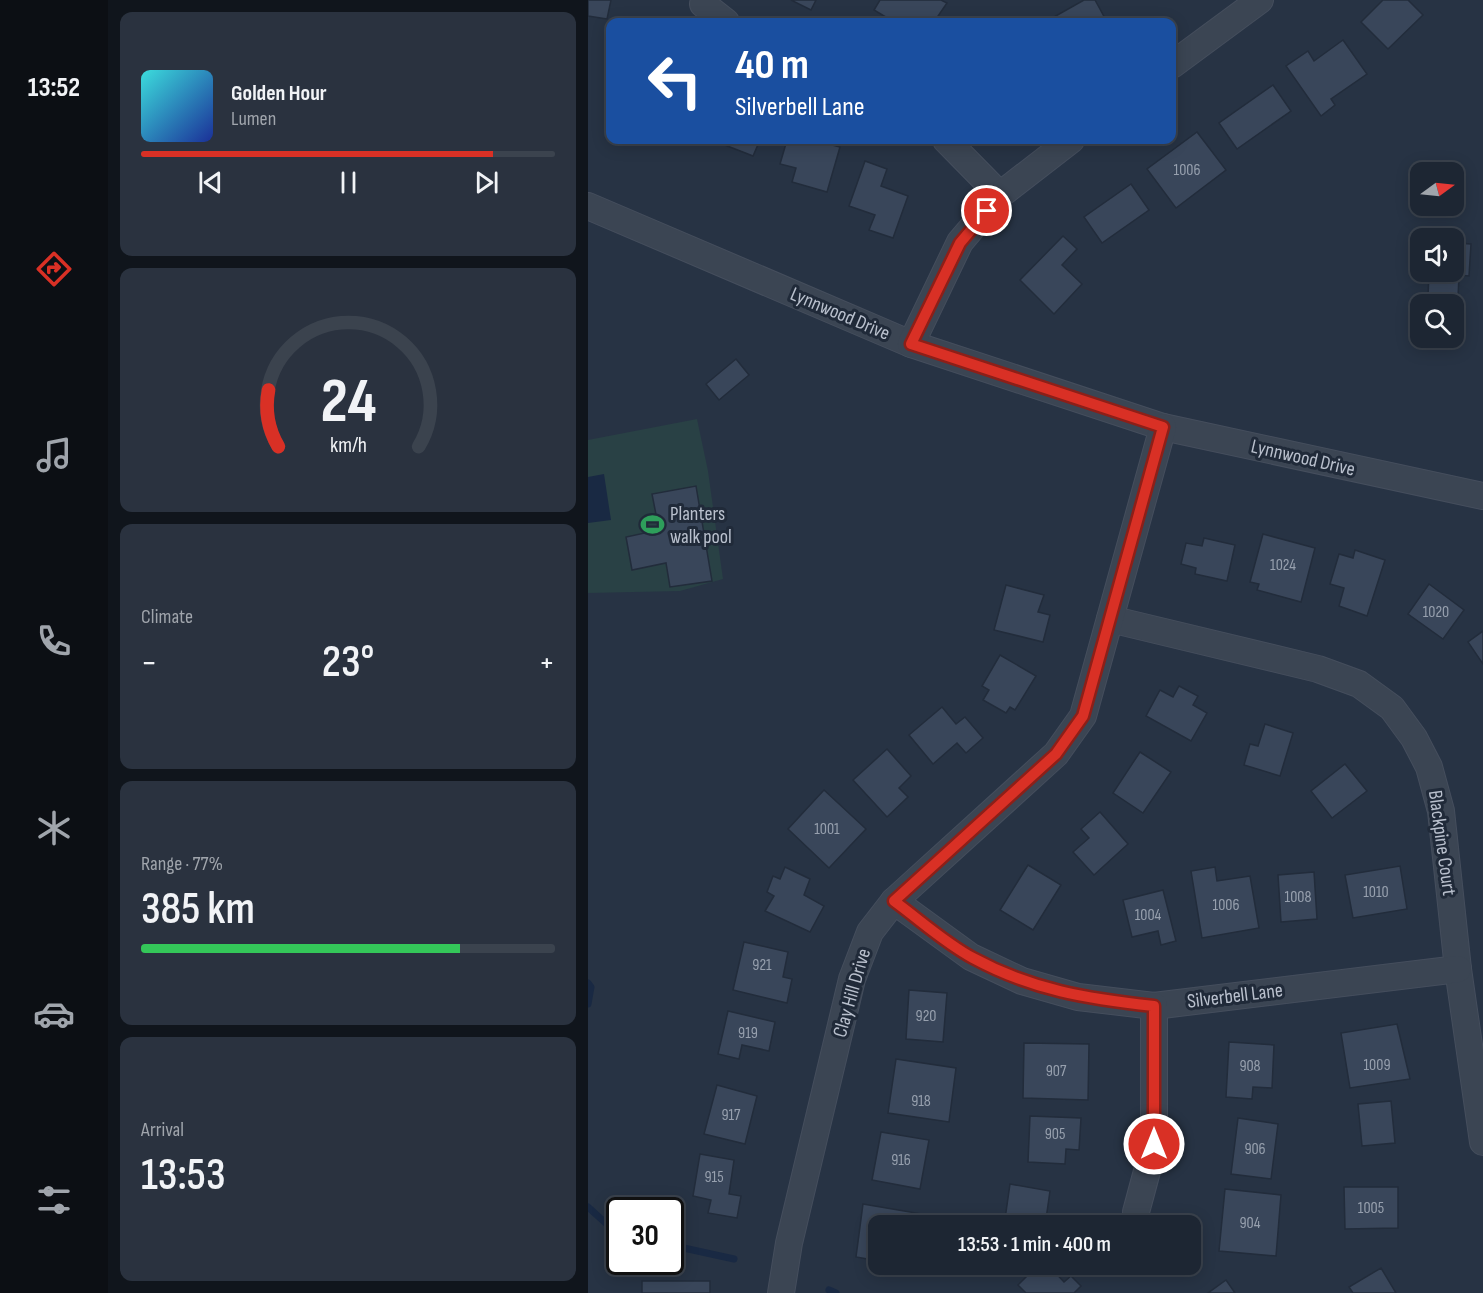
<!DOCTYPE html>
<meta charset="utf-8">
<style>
body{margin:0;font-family:"Sofia Sans Condensed",sans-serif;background:#2a323f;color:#f1f3f6;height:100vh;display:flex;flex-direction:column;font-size:22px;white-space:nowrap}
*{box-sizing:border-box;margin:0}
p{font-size:20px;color:#a0a5ac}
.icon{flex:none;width:33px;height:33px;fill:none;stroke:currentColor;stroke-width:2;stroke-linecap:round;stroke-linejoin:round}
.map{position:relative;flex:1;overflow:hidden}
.side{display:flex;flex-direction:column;gap:12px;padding:12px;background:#10151c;width:480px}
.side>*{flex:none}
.guide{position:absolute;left:18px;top:18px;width:570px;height:126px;border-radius:12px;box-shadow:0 3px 15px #0003,0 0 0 2px #3b434e;background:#1a4fa0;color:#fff;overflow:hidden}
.needle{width:39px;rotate:75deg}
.fabs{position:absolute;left:822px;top:162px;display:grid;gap:12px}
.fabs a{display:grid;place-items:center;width:54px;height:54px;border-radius:12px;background:#1d2633;box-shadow:0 3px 15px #0003,0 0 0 2px #3b434e;font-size:30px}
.speed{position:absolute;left:18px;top:1197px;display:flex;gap:12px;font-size:30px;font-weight:700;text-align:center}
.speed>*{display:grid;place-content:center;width:78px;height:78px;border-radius:50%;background:#1d2633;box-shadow:0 3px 15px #0003,0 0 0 2px #3b434e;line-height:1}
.speed .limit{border:3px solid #111;border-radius:9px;background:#fff;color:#111}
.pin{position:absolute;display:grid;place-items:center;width:51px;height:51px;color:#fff;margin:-26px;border:3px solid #fff;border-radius:50%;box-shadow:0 2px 6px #0007}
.me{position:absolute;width:66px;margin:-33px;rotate:0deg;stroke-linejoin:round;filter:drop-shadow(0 0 4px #0008)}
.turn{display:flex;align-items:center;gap:21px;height:126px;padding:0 30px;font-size:27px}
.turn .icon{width:78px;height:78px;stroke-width:2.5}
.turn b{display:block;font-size:42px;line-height:51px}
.big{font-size:45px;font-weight:600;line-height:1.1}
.side .card{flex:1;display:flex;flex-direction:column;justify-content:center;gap:9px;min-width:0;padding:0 21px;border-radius:12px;background:#2a323f}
.side .dial{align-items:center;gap:0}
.dial svg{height:156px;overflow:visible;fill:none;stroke:#3b434e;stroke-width:7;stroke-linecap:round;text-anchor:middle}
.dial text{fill:#f1f3f6;stroke:none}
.song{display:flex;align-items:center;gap:18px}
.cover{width:72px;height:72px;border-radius:9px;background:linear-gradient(135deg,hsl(180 70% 55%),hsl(230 70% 35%))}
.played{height:6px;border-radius:3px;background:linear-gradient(90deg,#d93025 85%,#3b434e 85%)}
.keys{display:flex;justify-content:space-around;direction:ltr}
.heat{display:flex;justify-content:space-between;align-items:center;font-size:33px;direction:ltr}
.charge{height:9px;border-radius:4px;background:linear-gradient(90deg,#34c759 77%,#3b434e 0)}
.trip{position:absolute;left:280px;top:1215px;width:333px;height:60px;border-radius:12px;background:#1d2633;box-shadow:0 3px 15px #0003,0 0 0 2px #3b434e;font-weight:600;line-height:60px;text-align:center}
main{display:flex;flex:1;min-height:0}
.tabs{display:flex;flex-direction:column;width:108px;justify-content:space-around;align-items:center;background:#0c0f14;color:#a0a5ac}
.tabs .icon{width:42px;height:42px}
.tabs .active{color:#d93025}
.tabs b{font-size:27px;color:#f1f3f6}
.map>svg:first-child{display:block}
</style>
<main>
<nav class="tabs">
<b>13:52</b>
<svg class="icon active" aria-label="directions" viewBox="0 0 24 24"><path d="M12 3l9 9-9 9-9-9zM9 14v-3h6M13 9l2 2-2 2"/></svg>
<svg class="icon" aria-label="music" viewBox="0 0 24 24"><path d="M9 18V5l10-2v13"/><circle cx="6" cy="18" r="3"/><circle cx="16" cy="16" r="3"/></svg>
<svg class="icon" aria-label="phone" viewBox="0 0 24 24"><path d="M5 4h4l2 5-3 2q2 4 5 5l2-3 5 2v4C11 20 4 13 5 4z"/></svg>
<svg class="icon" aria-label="climate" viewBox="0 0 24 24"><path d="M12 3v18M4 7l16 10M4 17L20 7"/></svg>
<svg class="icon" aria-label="car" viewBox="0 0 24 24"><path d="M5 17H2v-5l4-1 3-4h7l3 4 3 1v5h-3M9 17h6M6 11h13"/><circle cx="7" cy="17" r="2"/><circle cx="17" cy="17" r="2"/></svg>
<svg class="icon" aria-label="filters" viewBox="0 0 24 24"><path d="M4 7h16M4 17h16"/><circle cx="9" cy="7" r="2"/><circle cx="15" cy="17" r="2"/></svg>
</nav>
<section class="side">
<div class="card">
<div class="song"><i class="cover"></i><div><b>Golden Hour</b><p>Lumen</p></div></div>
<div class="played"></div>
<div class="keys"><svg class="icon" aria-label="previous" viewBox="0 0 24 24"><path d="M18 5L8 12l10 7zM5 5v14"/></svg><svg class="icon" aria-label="pause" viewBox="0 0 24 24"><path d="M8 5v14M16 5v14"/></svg><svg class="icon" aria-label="next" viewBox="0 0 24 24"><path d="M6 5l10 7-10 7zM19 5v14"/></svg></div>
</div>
<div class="card dial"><svg viewBox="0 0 100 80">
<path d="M14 69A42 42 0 1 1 86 69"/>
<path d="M14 69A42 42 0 0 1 9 40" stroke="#d93025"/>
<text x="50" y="56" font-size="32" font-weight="700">24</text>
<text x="50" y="72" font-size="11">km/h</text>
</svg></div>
<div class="card"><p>Climate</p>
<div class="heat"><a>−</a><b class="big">23°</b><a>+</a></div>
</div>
<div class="card"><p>Range · 77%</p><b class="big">385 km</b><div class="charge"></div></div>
<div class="card"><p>Arrival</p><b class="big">13:53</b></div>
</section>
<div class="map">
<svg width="895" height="1293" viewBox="0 0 895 1293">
<rect width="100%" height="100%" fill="#273344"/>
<polygon fill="#294145" points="109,419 120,471 135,579 92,591 0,593 0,440"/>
<polygon fill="#192943" points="16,474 23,520 0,523 0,477"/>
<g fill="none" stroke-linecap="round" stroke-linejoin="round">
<g stroke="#192943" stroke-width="7">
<polyline points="0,983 3,987 0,1004"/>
<polyline points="0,1207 32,1236"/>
<polyline points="82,1245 146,1259"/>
<polyline points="241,1290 248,1293"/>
</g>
</g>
<g fill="#39465a" stroke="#222c3b" stroke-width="1.5">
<polygon points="0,0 23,0 19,19 0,16"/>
<polygon points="203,0 228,0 223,10"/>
<polygon points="292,0 353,0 359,3 346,22 306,22 286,10"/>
<polygon points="496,0 507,0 519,22 457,22"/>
<polygon points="795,0 820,0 835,15 800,49 773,22"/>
<polygon points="755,40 779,74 743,99 747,105 733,116 698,66 720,51 726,61"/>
<polygon points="685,85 703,111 649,149 631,123"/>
<polygon points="609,132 638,170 588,208 559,169"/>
<polygon points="124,140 172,140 165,156"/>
<polygon points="199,140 225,140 252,147 239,192 204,182 208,168 192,164"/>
<polygon points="277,161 299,169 293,186 320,196 305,238 281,230 287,215 261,206"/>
<polygon points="543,184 561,210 514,243 496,217"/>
<polygon points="830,229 868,231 868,243 883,244 881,276 871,275 870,298 840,296 841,272 866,272 866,238 832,238 832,252 829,252"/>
<polygon points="475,236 489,249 474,265 494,284 466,314 432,280"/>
<polygon points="148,359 161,375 131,400 118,384"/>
<polygon points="108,486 124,581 82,587 78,563 44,570 38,537 71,530 64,494"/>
<polygon points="675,534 727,548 713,602 669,590 671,584 662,582"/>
<polygon points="616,538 647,545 639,581 607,574 608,568 593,564 598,543 614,546"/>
<polygon points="767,550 797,560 779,616 751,606 756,588 742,584 751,554 765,558"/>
<polygon points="841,584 876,610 855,639 820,614"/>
<polygon points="418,585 456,595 450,612 462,615 455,642 406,630"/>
<polygon points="895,631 895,664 880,642"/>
<polygon points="412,655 448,676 427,710 422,707 418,713 395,700 401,690 394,686"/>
<polygon points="591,686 610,696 605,705 619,713 603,741 558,716 572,690 585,697"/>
<polygon points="354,707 368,724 377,717 395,738 378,753 369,743 345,764 321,735"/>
<polygon points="677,724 705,733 692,776 656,765 662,744 670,746"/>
<polygon points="299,749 323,776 311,788 320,797 299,817 265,780"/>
<polygon points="552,752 583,772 555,813 525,793"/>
<polygon points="757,764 779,791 744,818 723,791"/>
<polygon points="236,790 278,829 241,868 200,829"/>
<polygon points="512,812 540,844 506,875 485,852 501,838 493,829"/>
<polygon points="440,865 473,885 445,930 412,910"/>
<polygon points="812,866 819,909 765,918 757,875"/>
<polygon points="197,867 222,879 216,895 236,906 222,932 177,911 186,896 179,892 185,876 192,879"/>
<polygon points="627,867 629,881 662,876 671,928 614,938 603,871"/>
<polygon points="726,872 729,919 693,922 690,875"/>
<polygon points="575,890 588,941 573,945 570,931 544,937 535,900"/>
<polygon points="156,942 200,952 195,977 204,979 199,1003 145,990"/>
<polygon points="321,990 359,993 355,1042 318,1039"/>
<polygon points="140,1011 187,1022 181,1051 154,1045 151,1059 130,1054"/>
<polygon points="809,1024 822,1079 762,1088 753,1033"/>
<polygon points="641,1042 686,1045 684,1088 665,1087 664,1099 638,1097"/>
<polygon points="436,1043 501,1044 500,1100 435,1098"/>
<polygon points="308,1059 368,1068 361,1122 300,1113"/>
<polygon points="129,1085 169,1096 157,1144 116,1134"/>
<polygon points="803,1101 807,1143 774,1146 770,1104"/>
<polygon points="442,1116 493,1118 491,1150 478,1149 477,1164 440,1162"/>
<polygon points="650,1118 690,1124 683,1179 643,1174"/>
<polygon points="293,1132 341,1140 332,1189 284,1180"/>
<polygon points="112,1154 146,1160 141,1194 153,1196 149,1218 120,1213 123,1200 105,1196"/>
<polygon points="422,1184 462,1191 457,1226 416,1226"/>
<polygon points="756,1187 810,1187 810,1228 757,1229"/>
<polygon points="637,1189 693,1195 688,1256 631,1251"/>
<polygon points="275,1204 334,1214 332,1226 291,1226 291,1261 268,1257"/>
<polygon points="451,1264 459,1264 476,1282 483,1276 493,1286 486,1293 438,1293 430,1285"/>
<polygon points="793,1268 808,1293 765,1293 761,1287"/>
<polygon points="638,1280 647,1293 620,1293"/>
<rect x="54" y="1281" width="68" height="12"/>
</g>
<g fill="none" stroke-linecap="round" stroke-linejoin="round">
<defs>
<g id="minor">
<polyline points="115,4 138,22"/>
<polyline points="584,65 672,0"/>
<polyline points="358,140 412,195"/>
<polyline points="0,206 323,344 575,427 895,496"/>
<polyline points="323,344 372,242 412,195 483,140"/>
<polyline points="522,619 730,669 771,684 804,708 826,738 841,767 853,811 870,969 895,1142"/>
<polyline points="306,901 383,957 434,981 490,997 566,1006 870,969"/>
<polyline points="548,1212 566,1145 566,1006"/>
<polyline points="193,1293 201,1243 264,979 282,932 306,901 468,754 495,716 575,427"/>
</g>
</defs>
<use href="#minor" stroke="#454e5d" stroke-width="28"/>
<use href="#minor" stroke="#3b4553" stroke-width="26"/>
</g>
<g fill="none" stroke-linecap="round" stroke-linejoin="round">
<defs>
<path id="route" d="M399 211 372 243 323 344 575 427 495 716 468 754 306 901C332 920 357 943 385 958 444 990 500 999 566 1006V1144"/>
</defs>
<use href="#route" stroke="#8d1f18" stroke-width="15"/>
<use href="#route" stroke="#d93025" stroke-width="10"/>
</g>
<defs>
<symbol id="stadium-bare" viewBox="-9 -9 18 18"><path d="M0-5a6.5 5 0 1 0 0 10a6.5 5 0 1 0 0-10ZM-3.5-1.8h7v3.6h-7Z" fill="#2e9e5b" stroke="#202a39" stroke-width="2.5" paint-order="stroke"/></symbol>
</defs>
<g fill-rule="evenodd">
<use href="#stadium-bare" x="48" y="508" width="33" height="33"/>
</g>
<g text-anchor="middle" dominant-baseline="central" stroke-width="6" stroke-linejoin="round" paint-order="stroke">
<g font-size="16" fill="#97a0ae">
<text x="599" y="170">1006</text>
<text x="695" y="565">1024</text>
<text x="848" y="612">1020</text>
<text x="239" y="829">1001</text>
<text x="788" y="892">1010</text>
<text x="710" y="897">1008</text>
<text x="638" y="905">1006</text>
<text x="560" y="915">1004</text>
<text x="174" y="965">921</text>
<text x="338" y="1016">920</text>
<text x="160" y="1033">919</text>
<text x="789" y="1065">1009</text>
<text x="662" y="1066">908</text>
<text x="468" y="1071">907</text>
<text x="333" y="1101">918</text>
<text x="143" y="1115">917</text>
<text x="467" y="1134">905</text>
<text x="667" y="1149">906</text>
<text x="313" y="1160">916</text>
<text x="126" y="1177">915</text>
<text x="783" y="1208">1005</text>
<text x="662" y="1223">904</text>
</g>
<g font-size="20" fill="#b9c0cd" stroke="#202a39">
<text transform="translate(252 314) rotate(23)">Lynnwood Drive</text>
<text transform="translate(715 458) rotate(13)">Lynnwood Drive</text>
<text transform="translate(854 843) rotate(82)">Blackpine Court</text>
<text transform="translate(264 993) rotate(-74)">Clay Hill Drive</text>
<text transform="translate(647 996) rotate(-7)">Silverbell Lane</text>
</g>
<g font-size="20" fill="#b9c0cd" stroke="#202a39" text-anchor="start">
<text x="82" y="514">Planters<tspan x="82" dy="23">walk pool</tspan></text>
</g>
</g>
</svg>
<div class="fabs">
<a><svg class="needle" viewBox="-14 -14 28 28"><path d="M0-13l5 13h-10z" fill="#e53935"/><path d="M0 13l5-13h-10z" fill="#a0a5ac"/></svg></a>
<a><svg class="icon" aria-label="sound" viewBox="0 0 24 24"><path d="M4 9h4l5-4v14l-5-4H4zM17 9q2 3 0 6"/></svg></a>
<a><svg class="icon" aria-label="search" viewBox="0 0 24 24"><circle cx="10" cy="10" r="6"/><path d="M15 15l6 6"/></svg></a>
</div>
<div class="speed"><div class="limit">30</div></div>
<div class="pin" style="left:399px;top:211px;background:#d93025"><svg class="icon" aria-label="arrive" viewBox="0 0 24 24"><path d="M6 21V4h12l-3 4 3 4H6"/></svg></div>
<svg class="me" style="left:566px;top:1144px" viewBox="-20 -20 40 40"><circle r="17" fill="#d93025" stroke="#fff" stroke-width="3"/><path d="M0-11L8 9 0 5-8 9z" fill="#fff"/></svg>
<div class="trip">13:53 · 1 min · 400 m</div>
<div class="guide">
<div class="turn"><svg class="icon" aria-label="left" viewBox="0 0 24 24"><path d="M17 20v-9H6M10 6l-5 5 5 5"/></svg><div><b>40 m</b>Silverbell Lane</div></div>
</div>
</div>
</main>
